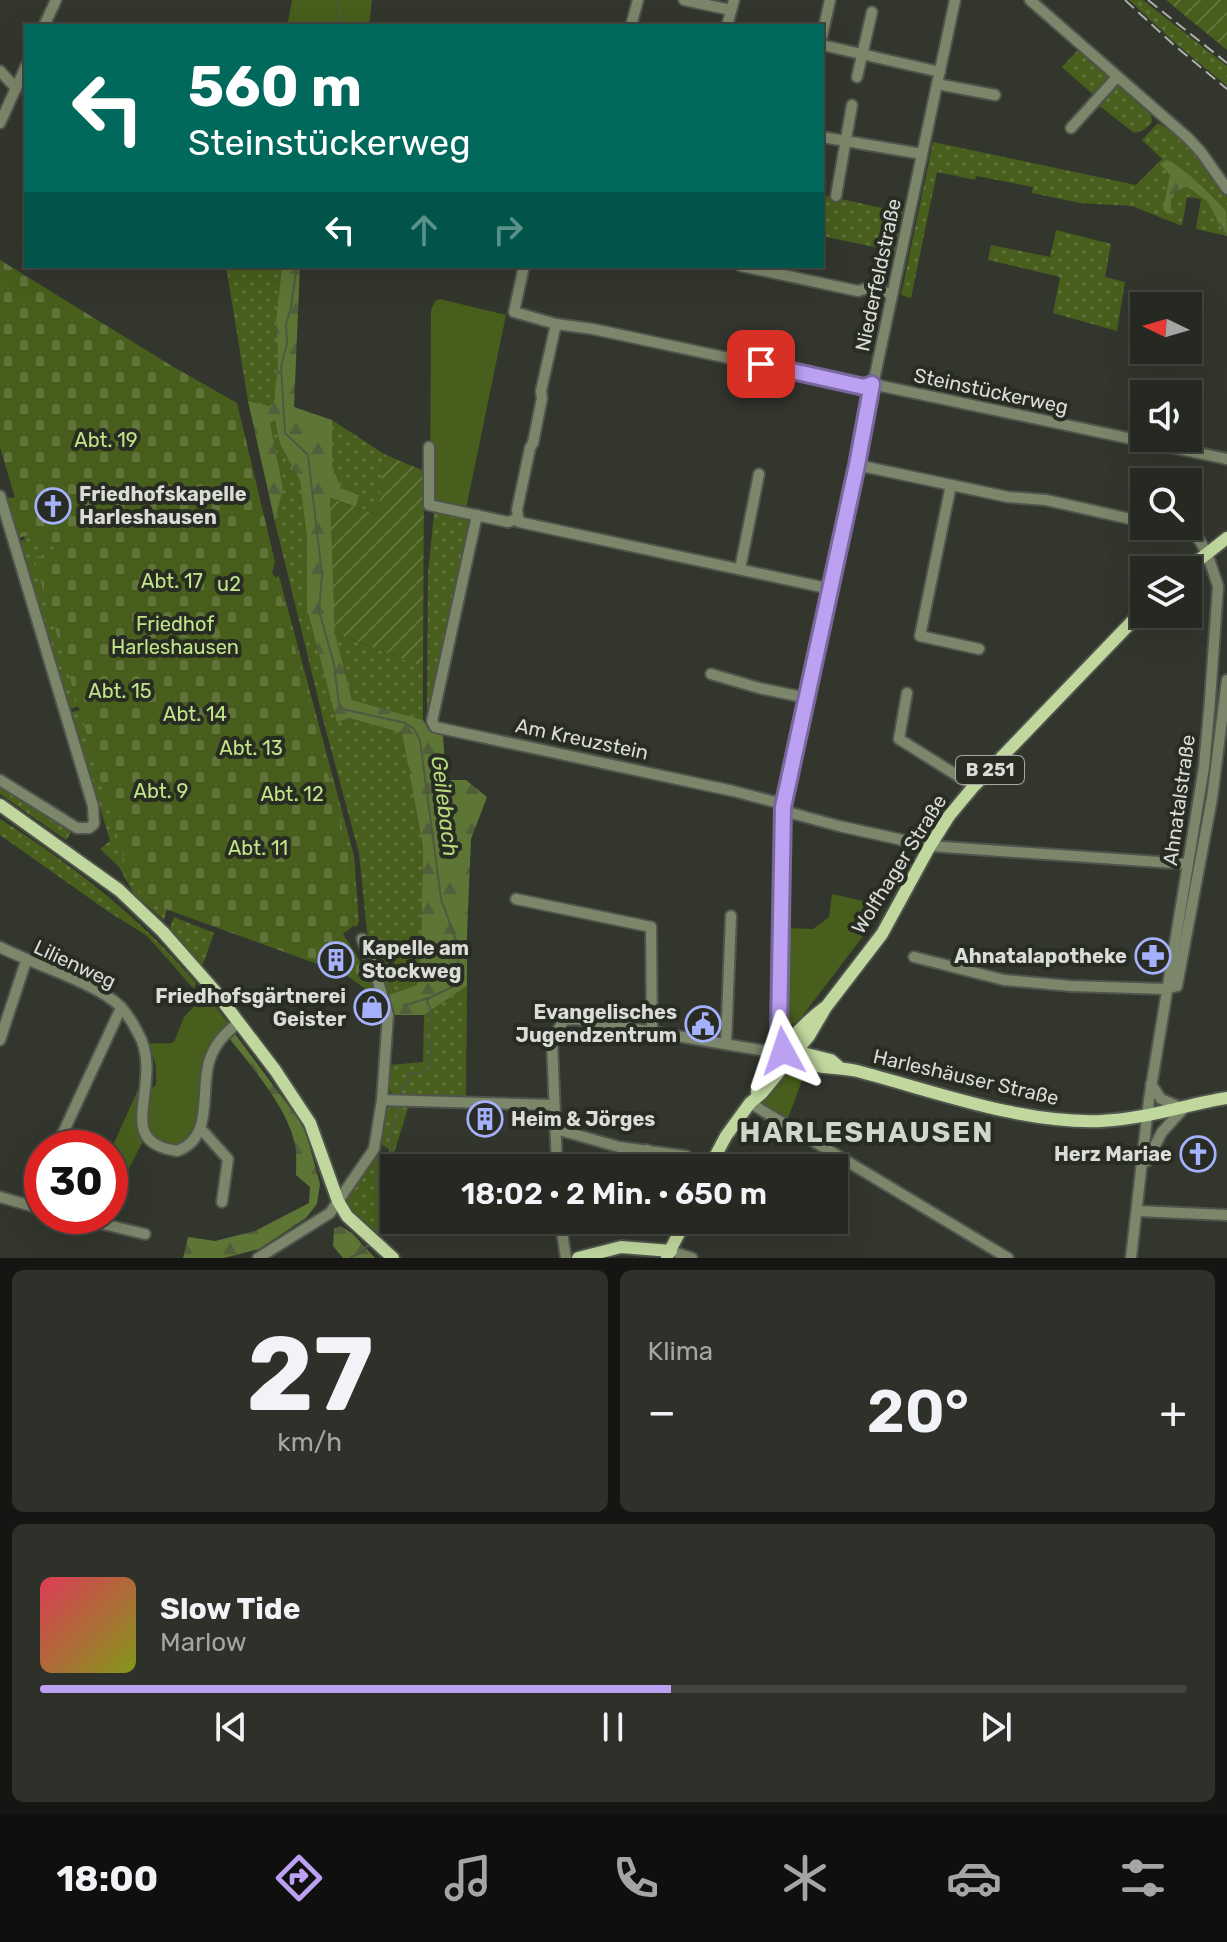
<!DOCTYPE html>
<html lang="de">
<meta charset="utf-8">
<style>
body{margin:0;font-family:Rubik,sans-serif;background:#2e302a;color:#f1f3f6;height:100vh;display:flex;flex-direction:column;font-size:30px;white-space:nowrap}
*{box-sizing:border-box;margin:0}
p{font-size:26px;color:#a4a6a5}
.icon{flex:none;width:44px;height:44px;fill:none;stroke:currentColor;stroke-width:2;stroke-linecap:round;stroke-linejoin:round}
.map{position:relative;height:1258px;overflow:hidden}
.details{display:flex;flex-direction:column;gap:12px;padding:12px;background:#151613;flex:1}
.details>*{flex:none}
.guide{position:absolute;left:24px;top:24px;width:800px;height:244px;border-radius:0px;box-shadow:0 8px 32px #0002,0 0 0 2px #424440;background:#00695c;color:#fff;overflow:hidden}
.needle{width:52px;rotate:275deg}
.controls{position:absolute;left:1130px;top:292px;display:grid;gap:16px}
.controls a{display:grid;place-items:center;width:72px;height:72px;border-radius:0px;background:#262822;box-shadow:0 8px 32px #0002,0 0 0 2px #424440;font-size:40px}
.speed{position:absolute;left:24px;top:1130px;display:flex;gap:16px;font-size:40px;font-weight:700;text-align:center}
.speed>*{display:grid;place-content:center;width:104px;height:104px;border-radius:50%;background:#262822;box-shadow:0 8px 32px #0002,0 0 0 2px #424440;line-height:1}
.speed .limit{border:12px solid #d22;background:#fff;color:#111}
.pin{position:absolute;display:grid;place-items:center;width:68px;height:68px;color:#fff;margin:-34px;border-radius:16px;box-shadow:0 4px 12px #0006}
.me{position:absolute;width:88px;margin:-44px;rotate:355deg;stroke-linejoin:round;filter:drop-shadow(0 0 6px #0008)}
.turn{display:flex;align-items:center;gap:28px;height:168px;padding:0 32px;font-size:36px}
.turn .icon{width:104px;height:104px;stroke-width:2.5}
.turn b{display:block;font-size:56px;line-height:68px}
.lanes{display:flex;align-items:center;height:76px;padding:0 32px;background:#0003;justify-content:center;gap:40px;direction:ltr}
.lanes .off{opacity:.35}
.big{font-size:60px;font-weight:600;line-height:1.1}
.details .widget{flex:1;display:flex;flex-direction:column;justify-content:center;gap:12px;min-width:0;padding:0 28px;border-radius:12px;background:#2e302a}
.details .dial{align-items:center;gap:0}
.dial b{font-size:104px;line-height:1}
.song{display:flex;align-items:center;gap:24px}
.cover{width:96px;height:96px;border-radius:12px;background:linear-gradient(135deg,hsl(350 70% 55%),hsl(70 70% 35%))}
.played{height:8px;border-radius:4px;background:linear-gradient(90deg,#bca0f2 55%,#424440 55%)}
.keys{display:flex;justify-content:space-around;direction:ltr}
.heat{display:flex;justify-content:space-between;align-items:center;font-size:44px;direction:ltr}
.details .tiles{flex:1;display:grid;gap:12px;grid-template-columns:1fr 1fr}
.widget:last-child{grid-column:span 2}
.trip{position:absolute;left:380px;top:1154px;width:468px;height:80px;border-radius:0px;background:#262822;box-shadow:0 8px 32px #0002,0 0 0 2px #424440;font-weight:600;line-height:80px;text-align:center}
.dock{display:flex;height:128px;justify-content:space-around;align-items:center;background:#0f100e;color:#a4a6a5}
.dock .icon{width:56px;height:56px}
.dock .active{color:#bca0f2}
.dock b{font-size:36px;color:#f1f3f6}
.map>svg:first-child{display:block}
</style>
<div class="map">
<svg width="1227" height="1258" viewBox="0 0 1227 1258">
<defs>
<pattern id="grass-dots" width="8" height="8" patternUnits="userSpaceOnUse" patternTransform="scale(2)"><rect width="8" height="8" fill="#475e1c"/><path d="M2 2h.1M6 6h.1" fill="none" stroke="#61743c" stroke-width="1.8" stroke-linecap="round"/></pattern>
<pattern id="forest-firs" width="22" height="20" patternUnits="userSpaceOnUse" patternTransform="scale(2)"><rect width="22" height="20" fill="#5e7635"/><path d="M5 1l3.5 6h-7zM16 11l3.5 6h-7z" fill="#515f3a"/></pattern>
<pattern id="cemetery-stones" width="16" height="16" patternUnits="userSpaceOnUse" patternTransform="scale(2)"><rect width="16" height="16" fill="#475e1c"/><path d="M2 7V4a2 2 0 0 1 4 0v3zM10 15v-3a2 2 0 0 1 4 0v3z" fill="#61743c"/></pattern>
<pattern id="garden-furrows" width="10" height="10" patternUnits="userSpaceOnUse" patternTransform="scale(2)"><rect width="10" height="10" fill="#475e1c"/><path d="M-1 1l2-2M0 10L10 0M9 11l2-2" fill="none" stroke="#61743c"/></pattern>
</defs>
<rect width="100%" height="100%" fill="#32362d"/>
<g fill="url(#grass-dots)">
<polygon points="1129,0 1143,0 1227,66 1227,86 1175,43"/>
<polygon points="1081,50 1107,73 1109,78 1096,97 1062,67 1076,52"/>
<polygon points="1116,85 1123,87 1143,104 1142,107 1151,115 1152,122 1144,130 1134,133 1097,104"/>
<path d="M1158 123C1177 133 1221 176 1227 198 1227 209 1227 225 1227 236L1196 229 1201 199 1187 197 1182 226 1132 206 1080 203 1032 193 1033 187 976 176 975 180 937 172 911 298 901 295 933 142 1136 185 1162 159 1142 140Z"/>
<polygon points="822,195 906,213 898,252 822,236"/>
<polygon points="1056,230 1111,244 1105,277 1125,282 1117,331 1053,313 1060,277 988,260 991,245 1050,257"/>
<polygon points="226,266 282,266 276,319 278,360 274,403 269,406 248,401"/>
<polygon points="275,420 280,444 300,481 337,722 349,718 402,733 423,847 421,950 417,985 388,995 367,932 359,853 325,727 275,522 283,488 270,423"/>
<polygon points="332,420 384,454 378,515 356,507 359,495 341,488 332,465"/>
<polygon points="443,510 465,515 471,520 431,715 428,715 427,706 428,573 434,513"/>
<polygon points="36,533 42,540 59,550 35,559 79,706 70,709 19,541 25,540 24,536"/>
<polygon points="279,576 354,856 359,921 357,926 354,927 350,858 276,577"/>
<polygon points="335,633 423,667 423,720 352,700"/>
<polygon points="80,710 146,902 167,909 164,920 134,894 119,867 100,849 110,841 72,712"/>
<polygon points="0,783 73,830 66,840 0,794"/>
<path d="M0 819C72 864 141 918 196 983L194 989 147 936 106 910 0 835Z"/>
<polygon points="174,917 214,933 202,967 170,928"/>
<polygon points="467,986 466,1099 395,1097 387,1087 389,1065 423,1062 424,1015"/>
<polygon points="393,1104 409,1105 394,1153 381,1144 385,1111"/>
<polygon points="376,1153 393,1159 391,1169 394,1171 394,1217 379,1239 345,1202 346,1196"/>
</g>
<g fill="url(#forest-firs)">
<path d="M1167 160C1184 167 1211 195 1226 211L1227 235 1223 232 1208 202 1188 187 1179 188 1171 198V213L1168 214 1163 209 1170 175 1160 164Z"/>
<polygon points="282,266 300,266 294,407 332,420 332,465 341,488 359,495 356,507 331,498 335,633 352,700 423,720 430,732 443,735 446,780 466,780 487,797 471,839 467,933 467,986 424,1015 393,1015 388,995 417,985 421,950 423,847 402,733 349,718 337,722 307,608 307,536 300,481 280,444 275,420 270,423 283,488 275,522 248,401 269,406 274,403 278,360 276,319"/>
<path d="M235 1034 297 1117 306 1133 320 1184 317 1204 306 1218 259 1249 224 1258H183L188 1237 215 1241 255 1231 309 1203 310 1187 296 1175C296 1165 297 1153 295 1144 287 1107 252 1067 229 1038Z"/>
<polygon points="340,1226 352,1233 375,1258 343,1258 333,1246 334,1229"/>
</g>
<polygon fill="url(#cemetery-stones)" points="0,260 172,366 237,403 275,562 272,573 277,579 350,858 354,925 343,934 376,987 368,991 345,974 146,902 128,872 34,558 59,550 42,540 36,533 18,538 5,497 15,498 0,447"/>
<g fill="#475e1c">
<polygon points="292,0 372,0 369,26 287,26"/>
<polygon points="440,299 506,315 466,509 433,502 430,496 431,310 435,301"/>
<polygon points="832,894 886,906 797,1023 783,1025 785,928 813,929 829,917"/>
<path d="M206 994 228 1023C219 1033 210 1046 205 1060 198 1083 209 1144 174 1146 167 1146 162 1144 157 1140 140 1126 148 1107 152 1088L156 1085V1066L149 1044C158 1042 165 1045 174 1042L184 1017Z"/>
<polygon points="795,1072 805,1072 787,1121 760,1105 785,1076"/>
<polygon points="141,1083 136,1118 144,1139 110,1206 110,1152"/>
</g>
<g fill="url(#garden-furrows)">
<polygon points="1166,0 1227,0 1227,50"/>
<polygon points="384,454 424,471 423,667 335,633 330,498 378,515"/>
</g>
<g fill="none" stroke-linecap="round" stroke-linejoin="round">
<g stroke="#4f5840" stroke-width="2">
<polyline points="338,0 342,26"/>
<polyline points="294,266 296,272 291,307 286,324 287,344 281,366 285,433 308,455 322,575 319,611 334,664 339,705 342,709 406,723 414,729 420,740 441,899 455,937 458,962 452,987 429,998 427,1002 432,1012 428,1020 432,1026 425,1038 432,1045 429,1054 430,1066 420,1074 408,1072 408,1083 402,1087 401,1095"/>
<polyline points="403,1006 428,998"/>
<polyline points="377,1234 384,1206 375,1183 390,1151 390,1138 400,1105"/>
<polyline points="350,1258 362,1252 371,1242"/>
</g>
<defs>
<g id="minor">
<polyline points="684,0 731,10"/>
<polyline points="1030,0 1188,138 1201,152 1227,189"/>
<polyline points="44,26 56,0"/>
<polyline points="631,26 638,0"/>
<polyline points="727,26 734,0"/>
<polyline points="822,36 830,0"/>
<polyline points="822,45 940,72"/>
<polyline points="0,71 16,88"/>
<polyline points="857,77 872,12"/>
<polyline points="937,84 995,95"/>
<polyline points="0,123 26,66"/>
<polyline points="1071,128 1117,77"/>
<polyline points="822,137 922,154"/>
<polyline points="836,196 852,105"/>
<polyline points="524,266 514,312 556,324 593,329 864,387 872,384 1227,459"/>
<polyline points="741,266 858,291 868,288 892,294"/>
<polyline points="556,324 541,391 542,398 533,443 530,448 517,510 519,522 831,589"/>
<polyline points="429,447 429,505 508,522 517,519"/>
<polyline points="857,465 1008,497 1046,500 1144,522"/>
<polyline points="951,485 920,636 979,649"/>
<polyline points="0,496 93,806 94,824 89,828 77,828 0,780"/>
<polyline points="477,515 432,721 435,727 733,791 775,802 791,813 839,826 930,846 1188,864"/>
<polyline points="740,569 759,474"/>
<polyline points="711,674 759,688 807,698"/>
<polyline points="907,693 899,739 974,786"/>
<polyline points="516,899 651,927 652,1031"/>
<path d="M0 947C34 965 95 982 121 1007 127 1014 134 1025 138 1033 159 1069 133 1114 146 1135 152 1146 166 1149 177 1151 214 1138 200 1092 209 1062 214 1045 224 1034 238 1023"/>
<polyline points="914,957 1004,980 1071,986 1166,989 1177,986 1212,798 1227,680"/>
<polyline points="0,1040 26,961"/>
<polyline points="726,1044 731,916"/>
<polyline points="1151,1084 1161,1099 1182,1108"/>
<polyline points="382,1100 554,1105"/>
<polyline points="750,1103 1008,1258"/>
<polyline points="201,1129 228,1159 222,1202"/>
<polyline points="556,1129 619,1147 686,1156"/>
<polyline points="56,1148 121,1008"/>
<polyline points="1147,1161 1162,1132 1184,1108"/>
<polyline points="557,1168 552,1040 564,1020 576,1019 766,1051 783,1051 779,1030 783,807 955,0"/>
<polyline points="643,1168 647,1150"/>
<polyline points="0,1197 42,1209"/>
<polyline points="30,1205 42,1179"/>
<polyline points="1137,1211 1227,1215"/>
<polyline points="69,1216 145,1234"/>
<polyline points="560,1220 566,1258"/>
<polyline points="671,1251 692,1258"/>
<polyline points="258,1258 330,1213 374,1149 382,1100 388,1015 373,965 362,939"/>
<polyline points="1131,1258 1149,1100 1204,767 1210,700 1218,586 1207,553 1195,533 1163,526"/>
</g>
<g id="major">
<polyline points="1186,570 1227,538"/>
<polyline points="0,805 119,890 163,932 214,990 275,1070 310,1123 338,1201 347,1216 393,1258"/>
<polyline points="790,1050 831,1060 839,1067"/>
<path d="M783 1051C802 1071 832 1065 857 1071 934 1091 1021 1124 1101 1121 1146 1119 1184 1105 1227 1098"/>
<path d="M757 1092C767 1062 799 1027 824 1008"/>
<polyline points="709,1168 726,1136 750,1103 762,1093 809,1036 826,1007 882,934 930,846 949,816 974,786 1144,609"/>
<polyline points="667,1256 686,1220"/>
<polyline points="578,1258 621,1247 671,1251"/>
</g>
</defs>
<use href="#minor" stroke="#50544c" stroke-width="14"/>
<use href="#major" stroke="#50544c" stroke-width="16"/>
<use href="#minor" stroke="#7b866a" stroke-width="10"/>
<use href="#major" stroke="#c0d89e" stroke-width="12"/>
<g stroke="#adafa9" stroke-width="2" stroke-dasharray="12 6" stroke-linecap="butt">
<polyline points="1125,0 1174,45 1227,89"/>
<polyline points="1148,0 1227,63"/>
</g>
</g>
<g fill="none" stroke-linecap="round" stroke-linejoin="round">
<defs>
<polyline id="route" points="761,364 864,387 872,384 857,465 783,807 779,1030 783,1051"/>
</defs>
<use href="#route" stroke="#7a689d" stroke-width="20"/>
<use href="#route" stroke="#bca0f2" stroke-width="14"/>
</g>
<defs>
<symbol id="church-ring" viewBox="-11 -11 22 22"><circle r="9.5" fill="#282c23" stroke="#a5b1fc" stroke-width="1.5"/><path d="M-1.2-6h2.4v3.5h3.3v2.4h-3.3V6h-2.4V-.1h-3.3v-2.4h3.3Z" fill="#a5b1fc"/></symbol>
<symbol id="pharmacy-ring" viewBox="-11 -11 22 22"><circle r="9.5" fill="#282c23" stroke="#a5b1fc" stroke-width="1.5"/><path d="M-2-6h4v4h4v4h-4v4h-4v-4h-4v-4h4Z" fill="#a5b1fc"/></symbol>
<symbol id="building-ring" viewBox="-11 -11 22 22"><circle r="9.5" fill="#282c23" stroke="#a5b1fc" stroke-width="1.5"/><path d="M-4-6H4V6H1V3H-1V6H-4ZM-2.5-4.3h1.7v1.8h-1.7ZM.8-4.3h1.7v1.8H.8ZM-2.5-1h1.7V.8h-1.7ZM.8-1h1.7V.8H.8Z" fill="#a5b1fc"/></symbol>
<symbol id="shop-ring" viewBox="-11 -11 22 22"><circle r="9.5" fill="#282c23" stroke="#a5b1fc" stroke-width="1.5"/><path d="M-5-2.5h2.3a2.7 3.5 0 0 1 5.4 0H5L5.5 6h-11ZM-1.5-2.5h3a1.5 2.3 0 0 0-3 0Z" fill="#a5b1fc"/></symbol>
<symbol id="civic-ring" viewBox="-11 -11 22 22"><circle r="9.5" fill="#282c23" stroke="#a5b1fc" stroke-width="1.5"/><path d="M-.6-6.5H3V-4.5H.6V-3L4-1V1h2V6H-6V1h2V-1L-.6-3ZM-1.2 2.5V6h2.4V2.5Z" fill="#a5b1fc"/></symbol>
</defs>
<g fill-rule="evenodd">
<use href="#church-ring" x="33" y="486" width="40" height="40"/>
<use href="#pharmacy-ring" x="1133" y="936" width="40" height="40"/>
<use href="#building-ring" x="316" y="940" width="40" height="40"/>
<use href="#shop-ring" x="352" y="987" width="40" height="40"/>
<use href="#civic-ring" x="683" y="1004" width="40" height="40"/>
<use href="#building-ring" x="465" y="1099" width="40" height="40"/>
<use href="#church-ring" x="1178" y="1134" width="40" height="40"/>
</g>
<g text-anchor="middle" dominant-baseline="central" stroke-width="8" stroke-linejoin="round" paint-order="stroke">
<rect fill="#282c23" stroke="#a5a7a1" stroke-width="2" x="956" y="756" width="68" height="28" rx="6"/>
<g font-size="18" font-weight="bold" fill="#dadcd7">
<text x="990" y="770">B 251</text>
</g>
<g font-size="20" fill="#dadcd7" stroke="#282c23">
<text transform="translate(878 275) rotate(-78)">Niederfeldstraße</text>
<text transform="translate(991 391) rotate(12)">Steinstückerweg</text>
<text transform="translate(582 739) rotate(12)">Am Kreuzstein</text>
<text transform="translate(1179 800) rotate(-82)">Ahnatalstraße</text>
<text transform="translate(899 864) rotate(-58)">Wolfhager Straße</text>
<text transform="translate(75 964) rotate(25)">Lilienweg</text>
<text transform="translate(966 1077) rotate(13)">Harleshäuser Straße</text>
</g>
<g font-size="20" fill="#c1e588" stroke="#282c23">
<text x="106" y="440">Abt. 19</text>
<text x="172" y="581">Abt. 17</text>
<text x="229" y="584">u2</text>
<text x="175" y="624">Friedhof<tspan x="175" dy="23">Harleshausen</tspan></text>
<text x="120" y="691">Abt. 15</text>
<text x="195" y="714">Abt. 14</text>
<text x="251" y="748">Abt. 13</text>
<text x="161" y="791">Abt. 9</text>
<text x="292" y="794">Abt. 12</text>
<text x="258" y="848">Abt. 11</text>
</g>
<g font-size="20" font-weight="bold" fill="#dadcd7" stroke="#282c23" text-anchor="end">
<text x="79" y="494" text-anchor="start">Friedhofskapelle<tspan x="79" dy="23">Harleshausen</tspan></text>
<text x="362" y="948" text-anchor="start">Kapelle am<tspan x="362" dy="23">Stockweg</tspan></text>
<text x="1127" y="956">Ahnatalapotheke</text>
<text x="346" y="996">Friedhofsgärtnerei<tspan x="346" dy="23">Geister</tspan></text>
<text x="677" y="1012">Evangelisches<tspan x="677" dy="23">Jugendzentrum</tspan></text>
<text x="511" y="1119" text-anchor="start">Heim &amp; Jörges</text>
<text x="1172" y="1154">Herz Mariae</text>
</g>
<g font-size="22" font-style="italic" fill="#b5d97c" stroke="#282c23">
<text transform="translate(445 806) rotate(83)">Geilebach</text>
</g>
<g font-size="28" font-weight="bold" letter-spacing="2" fill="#d1d6ca" stroke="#282c23">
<text x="867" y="1132">HARLESHAUSEN</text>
</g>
</g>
</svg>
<div class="controls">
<a><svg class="needle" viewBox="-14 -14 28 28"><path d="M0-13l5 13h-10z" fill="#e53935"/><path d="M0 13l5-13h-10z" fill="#a4a6a5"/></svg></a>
<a><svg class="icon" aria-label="sound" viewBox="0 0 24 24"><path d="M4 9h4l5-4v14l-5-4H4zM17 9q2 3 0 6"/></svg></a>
<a><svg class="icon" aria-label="search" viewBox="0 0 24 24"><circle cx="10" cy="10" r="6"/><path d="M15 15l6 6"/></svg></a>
<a><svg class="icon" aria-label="layers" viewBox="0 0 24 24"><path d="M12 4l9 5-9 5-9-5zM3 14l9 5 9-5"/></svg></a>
</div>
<div class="speed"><div class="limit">30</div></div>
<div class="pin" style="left:761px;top:364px;background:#d93025"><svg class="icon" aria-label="arrive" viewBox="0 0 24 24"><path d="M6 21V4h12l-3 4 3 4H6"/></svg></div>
<svg class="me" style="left:783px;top:1051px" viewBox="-20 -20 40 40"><path d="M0-17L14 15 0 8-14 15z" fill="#bca0f2" stroke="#fff" stroke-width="4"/></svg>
<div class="trip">18:02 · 2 Min. · 650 m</div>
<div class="guide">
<div class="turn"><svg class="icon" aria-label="left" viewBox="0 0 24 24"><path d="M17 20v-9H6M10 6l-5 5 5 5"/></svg><div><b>560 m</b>Steinstückerweg</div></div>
<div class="lanes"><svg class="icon" aria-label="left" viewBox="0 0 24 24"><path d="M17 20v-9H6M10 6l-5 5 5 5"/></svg><svg class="icon off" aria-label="ahead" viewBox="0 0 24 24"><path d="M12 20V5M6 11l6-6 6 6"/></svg><svg class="icon off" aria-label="right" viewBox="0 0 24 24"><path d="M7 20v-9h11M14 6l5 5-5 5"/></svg></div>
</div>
</div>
<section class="details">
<div class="tiles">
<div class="widget dial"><b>27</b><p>km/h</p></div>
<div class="widget"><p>Klima</p>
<div class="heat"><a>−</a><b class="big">20°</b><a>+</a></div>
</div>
<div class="widget">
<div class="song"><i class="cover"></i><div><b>Slow Tide</b><p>Marlow</p></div></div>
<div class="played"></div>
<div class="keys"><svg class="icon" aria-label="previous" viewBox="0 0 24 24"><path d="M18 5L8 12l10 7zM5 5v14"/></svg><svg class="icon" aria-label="pause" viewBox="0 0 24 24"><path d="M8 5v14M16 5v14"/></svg><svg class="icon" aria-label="next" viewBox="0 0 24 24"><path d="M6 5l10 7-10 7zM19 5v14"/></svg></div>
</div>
</div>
</section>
<nav class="dock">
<b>18:00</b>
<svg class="icon active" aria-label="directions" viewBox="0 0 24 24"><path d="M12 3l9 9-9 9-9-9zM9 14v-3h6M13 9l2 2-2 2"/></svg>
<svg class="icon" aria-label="music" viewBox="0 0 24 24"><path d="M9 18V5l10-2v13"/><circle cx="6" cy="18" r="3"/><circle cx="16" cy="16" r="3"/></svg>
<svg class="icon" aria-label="phone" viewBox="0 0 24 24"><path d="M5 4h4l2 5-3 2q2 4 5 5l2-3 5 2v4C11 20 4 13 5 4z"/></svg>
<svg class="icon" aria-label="climate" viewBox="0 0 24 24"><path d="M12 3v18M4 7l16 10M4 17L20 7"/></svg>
<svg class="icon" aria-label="car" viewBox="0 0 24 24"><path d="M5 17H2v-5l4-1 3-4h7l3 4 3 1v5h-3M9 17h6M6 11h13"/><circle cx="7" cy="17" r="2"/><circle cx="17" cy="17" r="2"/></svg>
<svg class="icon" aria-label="filters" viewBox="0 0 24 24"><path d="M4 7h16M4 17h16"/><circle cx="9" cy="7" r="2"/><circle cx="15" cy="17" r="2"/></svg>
</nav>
